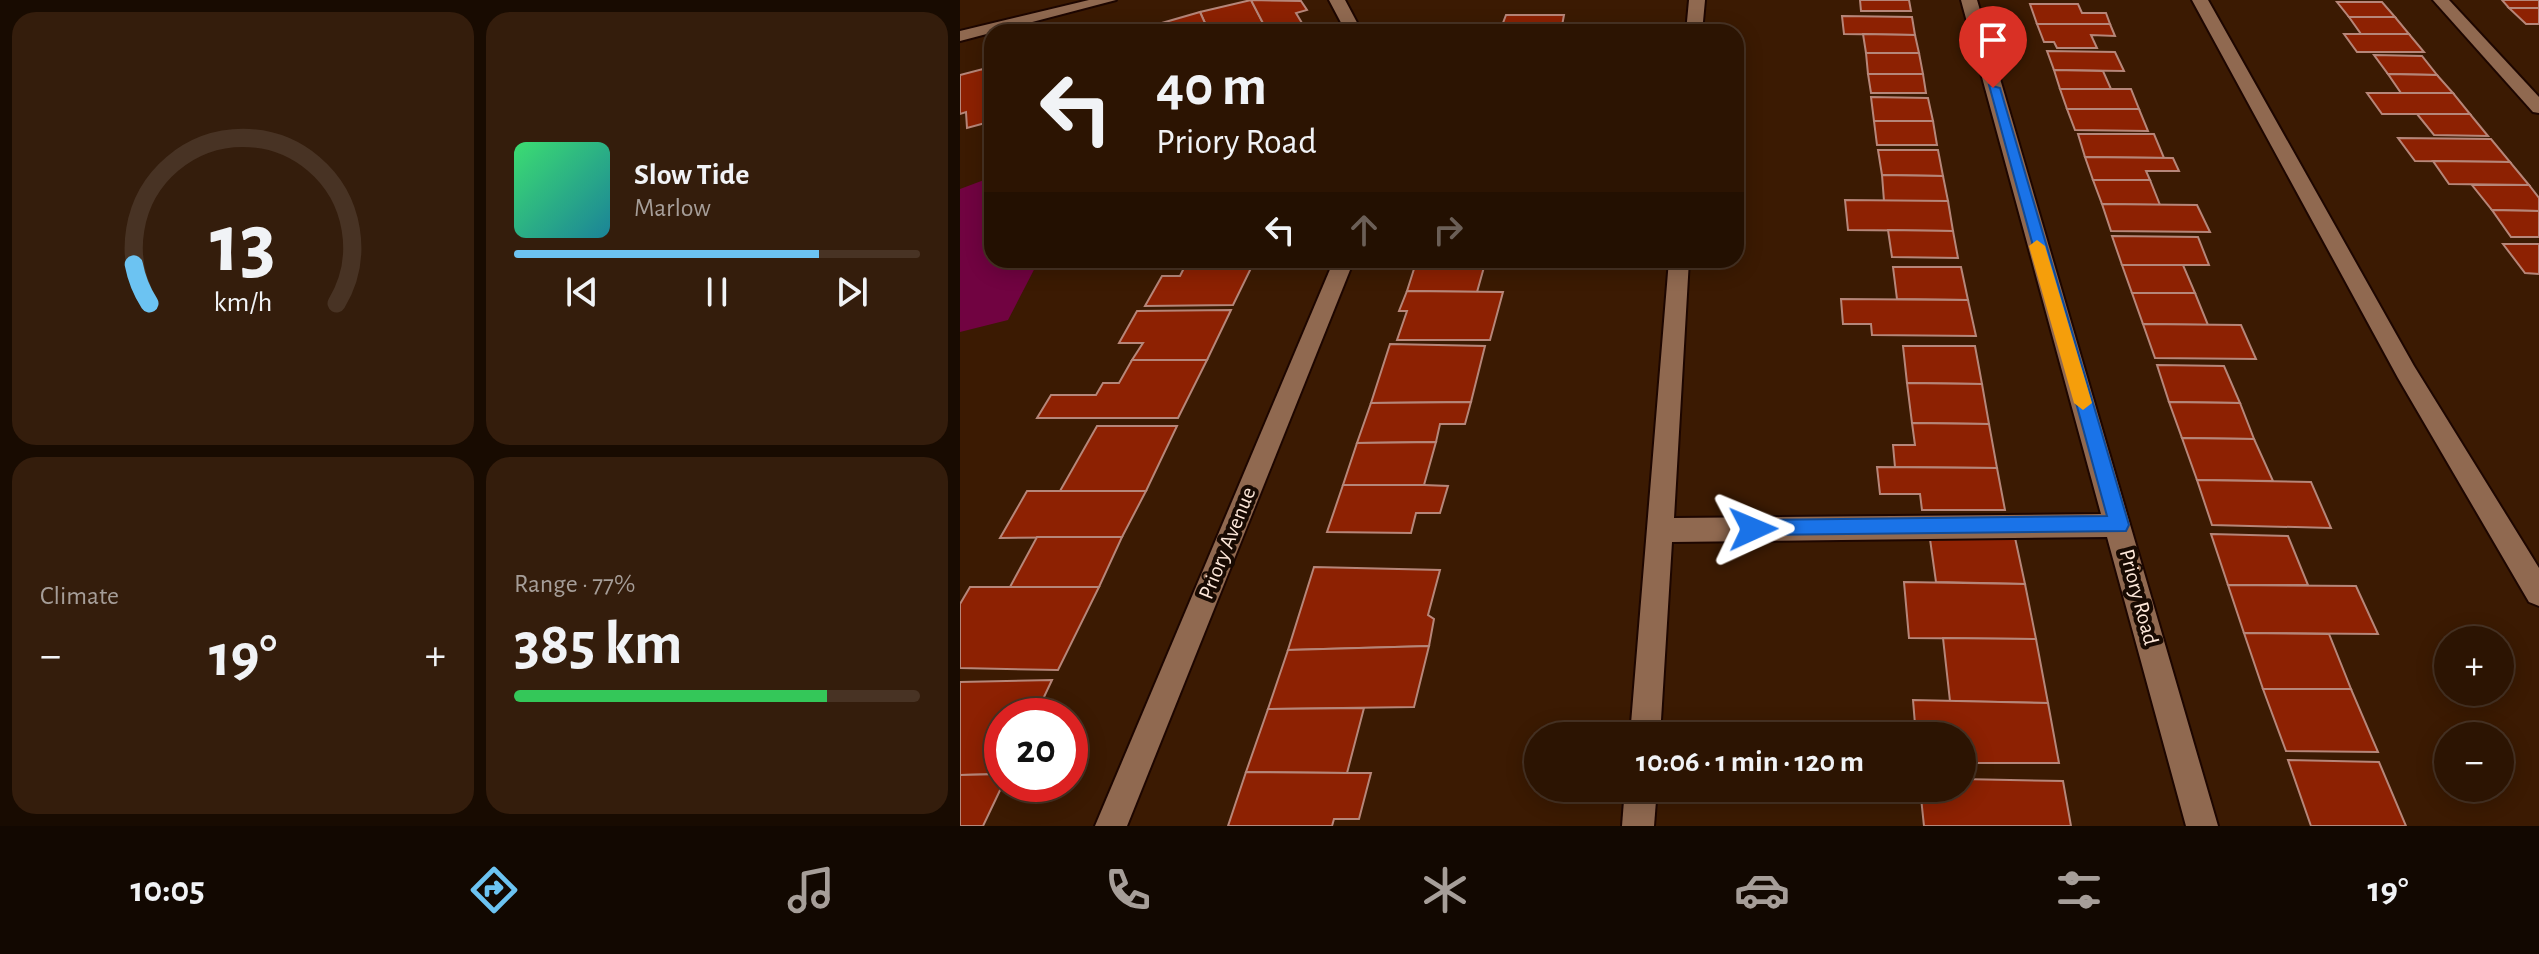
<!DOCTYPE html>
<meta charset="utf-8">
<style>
body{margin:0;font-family:"Alegreya Sans",sans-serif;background:#341d0c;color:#f1f3f6;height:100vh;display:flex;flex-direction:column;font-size:30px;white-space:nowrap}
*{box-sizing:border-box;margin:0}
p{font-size:26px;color:#a69e99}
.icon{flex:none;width:44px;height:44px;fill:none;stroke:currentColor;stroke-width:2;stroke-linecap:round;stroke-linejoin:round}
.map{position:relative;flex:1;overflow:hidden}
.panel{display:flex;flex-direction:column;gap:12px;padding:12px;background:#180b01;width:960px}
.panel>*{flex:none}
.guide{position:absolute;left:24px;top:24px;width:760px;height:244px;border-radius:24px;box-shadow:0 4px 20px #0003,0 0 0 2px #483324;background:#2c1402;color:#f1f3f6;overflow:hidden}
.tools{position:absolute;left:1474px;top:626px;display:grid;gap:16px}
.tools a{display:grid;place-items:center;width:80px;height:80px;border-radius:50%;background:#2c1402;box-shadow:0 4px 20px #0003,0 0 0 2px #483324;font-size:40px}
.speed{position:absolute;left:24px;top:698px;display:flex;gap:16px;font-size:40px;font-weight:700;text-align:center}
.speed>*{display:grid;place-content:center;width:104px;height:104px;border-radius:50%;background:#2c1402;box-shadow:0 4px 20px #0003,0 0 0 2px #483324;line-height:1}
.speed .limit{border:12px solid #d22;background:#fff;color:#111}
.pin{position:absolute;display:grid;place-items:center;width:68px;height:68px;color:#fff;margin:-82px -34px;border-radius:50% 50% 50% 0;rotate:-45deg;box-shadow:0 0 8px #0007}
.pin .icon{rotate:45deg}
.me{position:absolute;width:88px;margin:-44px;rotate:89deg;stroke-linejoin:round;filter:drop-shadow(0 0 6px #0008)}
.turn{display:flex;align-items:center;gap:28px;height:168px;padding:0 40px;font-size:36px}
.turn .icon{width:104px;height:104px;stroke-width:2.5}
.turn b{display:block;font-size:56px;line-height:68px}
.lanes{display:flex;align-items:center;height:76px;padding:0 40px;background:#0003;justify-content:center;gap:40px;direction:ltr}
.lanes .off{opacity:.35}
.big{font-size:60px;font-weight:600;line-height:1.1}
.panel .card{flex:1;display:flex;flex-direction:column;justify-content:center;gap:12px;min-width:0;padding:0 28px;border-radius:24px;background:#341d0c}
.panel .dial{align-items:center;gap:0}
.dial svg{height:208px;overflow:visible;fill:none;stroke:#483324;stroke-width:7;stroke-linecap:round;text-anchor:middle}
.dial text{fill:#f1f3f6;stroke:none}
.song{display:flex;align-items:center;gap:24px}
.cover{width:96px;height:96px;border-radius:12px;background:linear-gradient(135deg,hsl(140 70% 55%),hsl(190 70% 35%))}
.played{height:8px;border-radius:4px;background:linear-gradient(90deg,#6cc3f2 75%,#483324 75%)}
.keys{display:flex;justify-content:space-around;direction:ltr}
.heat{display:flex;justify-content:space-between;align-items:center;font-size:44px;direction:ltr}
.charge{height:12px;border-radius:6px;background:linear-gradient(90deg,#34c759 77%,#483324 0)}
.panel .tiles{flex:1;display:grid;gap:12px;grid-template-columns:repeat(2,1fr)}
.trip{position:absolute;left:564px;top:722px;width:452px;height:80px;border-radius:40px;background:#2c1402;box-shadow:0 4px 20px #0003,0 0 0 2px #483324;font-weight:600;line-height:80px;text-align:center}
.tab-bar{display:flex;height:128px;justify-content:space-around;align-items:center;background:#120801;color:#a69e99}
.tab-bar .icon{width:56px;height:56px}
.tab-bar .active{color:#6cc3f2}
.tab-bar b{font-size:36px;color:#f1f3f6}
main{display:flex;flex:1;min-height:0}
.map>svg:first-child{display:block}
</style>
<main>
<section class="panel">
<div class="tiles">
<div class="card dial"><svg viewBox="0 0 100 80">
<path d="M14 69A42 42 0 1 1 86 69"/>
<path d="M14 69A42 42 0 0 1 8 54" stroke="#6cc3f2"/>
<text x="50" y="56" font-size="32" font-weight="700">13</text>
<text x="50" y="72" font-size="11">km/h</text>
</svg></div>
<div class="card">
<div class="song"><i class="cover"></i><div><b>Slow Tide</b><p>Marlow</p></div></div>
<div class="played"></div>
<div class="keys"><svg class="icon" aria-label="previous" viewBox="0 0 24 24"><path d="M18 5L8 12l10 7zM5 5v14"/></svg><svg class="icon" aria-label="pause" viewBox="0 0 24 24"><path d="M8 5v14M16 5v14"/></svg><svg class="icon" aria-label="next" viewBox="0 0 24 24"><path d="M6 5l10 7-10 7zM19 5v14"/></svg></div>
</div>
<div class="card"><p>Climate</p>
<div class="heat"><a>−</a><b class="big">19°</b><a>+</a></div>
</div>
<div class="card"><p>Range · 77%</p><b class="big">385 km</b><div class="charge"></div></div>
</div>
</section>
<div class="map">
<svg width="1579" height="826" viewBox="0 0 1579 826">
<rect width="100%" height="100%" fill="#3b1a02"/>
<polygon fill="#710341" points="32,177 32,260 79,260 48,320 0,332 0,189"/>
<g fill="#8d2102" stroke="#b68679" stroke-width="2">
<polygon points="291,0 307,31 249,32 240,12"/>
<polygon points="291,0 341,1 347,10 336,13 342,23 306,29"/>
<polygon points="900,0 949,0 951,11 901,11"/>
<polygon points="1542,0 1579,0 1579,8 1549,8"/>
<polygon points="1377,2 1422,2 1435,17 1389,17"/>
<polygon points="1070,4 1118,4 1122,13 1146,13 1150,24 1077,24"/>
<polygon points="1549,8 1579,8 1579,24 1566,24"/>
<polygon points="240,12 249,32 190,32 188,27"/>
<polygon points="546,15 604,15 601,31 610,32 535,32 541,28"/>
<polygon points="882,16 952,17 955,35 884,34"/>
<polygon points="1389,17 1435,17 1449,34 1401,34"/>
<polygon points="1077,24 1150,24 1155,36 1131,35 1137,48 1097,48 1094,42 1084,42"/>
<polygon points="903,34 955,35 959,53 906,53"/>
<polygon points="1384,34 1449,34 1464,52 1397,52"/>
<polygon points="1087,51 1155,52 1164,71 1094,70"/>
<polygon points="906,53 959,53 963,74 908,74"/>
<polygon points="1414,55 1462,56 1477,75 1428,74"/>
<polygon points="32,67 32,105 27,106 23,69"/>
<polygon points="23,69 29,122 7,128 6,112 0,114 0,75"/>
<polygon points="1094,70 1143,71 1151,89 1100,89"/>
<polygon points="908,74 963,74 966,93 911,93"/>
<polygon points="1428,74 1477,75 1493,93 1441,93"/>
<polygon points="1100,89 1171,89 1179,109 1107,109"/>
<polygon points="1407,93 1493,93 1510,114 1422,114"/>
<polygon points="911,97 968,98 973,121 914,121"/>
<polygon points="1107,109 1179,109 1188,131 1115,130"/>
<polygon points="1457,114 1510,114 1528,136 1474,135"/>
<polygon points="914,121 973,121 977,145 917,145"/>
<polygon points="1118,134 1194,134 1204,158 1125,157"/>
<polygon points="1438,138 1531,139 1550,162 1455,161"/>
<polygon points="918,150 978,150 983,176 922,175"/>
<polygon points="1125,157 1213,158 1219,171 1186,171 1190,180 1133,180"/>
<polygon points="1473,161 1550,162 1569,185 1489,184"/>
<polygon points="922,175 983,176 988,201 924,201"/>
<polygon points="1133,180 1190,180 1200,205 1142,204"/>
<polygon points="1512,185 1569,185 1579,198 1579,211 1532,210"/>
<polygon points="885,200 988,201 993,231 888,230"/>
<polygon points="1142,204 1237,205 1250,232 1151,231"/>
<polygon points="1532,210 1579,211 1579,237 1551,237"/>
<polygon points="928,230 993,231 998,258 932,257"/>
<polygon points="1152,236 1238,237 1249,265 1162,265"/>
<polygon points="1543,244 1579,244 1579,274 1565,273"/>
<polygon points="228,260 295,260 273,305 185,306 202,276 220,276"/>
<polygon points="465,260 526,260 517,292 447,291 454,269 462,269"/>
<polygon points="1162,265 1223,265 1235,293 1172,293"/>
<polygon points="933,267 1001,267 1008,300 937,299"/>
<polygon points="447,291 543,292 530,340 437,340 447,311 439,311"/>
<polygon points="1172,293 1235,293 1248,325 1183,324"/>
<polygon points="881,299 1008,300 1016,336 912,335 911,324 883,324"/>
<polygon points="271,310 247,360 172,360 183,343 159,343 177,311"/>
<polygon points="1183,324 1281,325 1296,359 1195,358"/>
<polygon points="430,344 525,346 511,402 411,403"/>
<polygon points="943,346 1015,346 1022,384 947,383"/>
<polygon points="172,360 247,360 218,418 77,418 91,395 136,395 143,383 159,383"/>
<polygon points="1197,365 1264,366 1280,403 1209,402"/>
<polygon points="947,383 1022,384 1029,424 952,423"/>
<polygon points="511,402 505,424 480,424 476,442 397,443 411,403"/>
<polygon points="1209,402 1280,403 1294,439 1222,438"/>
<polygon points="952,423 1029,424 1037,468 935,467 933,445 955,445"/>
<polygon points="137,426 217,426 186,491 100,491"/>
<polygon points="1222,438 1294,439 1313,481 1237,480"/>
<polygon points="476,442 464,485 383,485 397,443"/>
<polygon points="917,467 1037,468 1045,510 962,510 960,494 920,494"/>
<polygon points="1237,480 1351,482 1371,528 1252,525"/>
<polygon points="383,485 464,485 488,486 480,513 456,513 451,533 367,532"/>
<polygon points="67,491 186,491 162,537 40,538"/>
<polygon points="969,532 1054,533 1065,584 976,582"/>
<polygon points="1251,534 1328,536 1348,585 1268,585"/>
<polygon points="77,537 162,537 139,587 50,587"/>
<polygon points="354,567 480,570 468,615 474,619 469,646 328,650"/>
<polygon points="944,582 1065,584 1076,639 949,638"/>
<polygon points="1268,585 1396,586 1418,634 1284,633"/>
<polygon points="10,587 139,587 98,670 0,668 0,604"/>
<polygon points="1284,633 1369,634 1391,689 1303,689"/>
<polygon points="983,638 1076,639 1088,703 990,701"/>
<polygon points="469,646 454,707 308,709 328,650"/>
<polygon points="92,680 75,716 42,716 42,774 0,775 0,682"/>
<polygon points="1303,689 1391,689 1418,752 1326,751"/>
<polygon points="953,700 1088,703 1099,763 1002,763 1002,736 956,736"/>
<polygon points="404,708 387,773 286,772 308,709"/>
<polygon points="1328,760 1419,762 1446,826 1351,826"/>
<polygon points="286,772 387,773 411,773 399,819 374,819 372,826 268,826"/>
<polygon points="42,774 43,784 23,826 0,826 0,775"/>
<polygon points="1002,779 1103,781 1111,826 964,826 960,788 1002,788"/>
</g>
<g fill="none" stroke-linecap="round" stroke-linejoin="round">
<defs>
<g id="minor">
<polygon points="129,0 156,0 0,41 0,31"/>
<polygon points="369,0 385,0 402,32 386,32"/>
<polygon points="729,0 745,0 742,32 726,32"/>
<polygon points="1001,0 1017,0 1258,826 1226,826 1147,537 712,542 700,736 670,736 709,260 729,260 714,518 1141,514"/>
<polygon points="1232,0 1248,0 1454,366 1579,568 1579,606 1569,602 1438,378"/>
<polygon points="1473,0 1489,0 1579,97 1579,113 1573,112"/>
<polygon points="374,260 394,260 167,826 135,826"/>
<polygon points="665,788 697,788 694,826 662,826"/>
</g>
</defs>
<use href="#minor" stroke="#1d0600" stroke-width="4"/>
<use href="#minor" fill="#906950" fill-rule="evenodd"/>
</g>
<polygon fill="#1a73e8" stroke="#114b97" stroke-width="2" points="1029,85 1040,88 1169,525 1166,531 786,535 783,529 793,520 1147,516"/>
<polygon fill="#f59e0b" points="1077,240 1085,246 1132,403 1123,410 1114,403 1069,246"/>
<g text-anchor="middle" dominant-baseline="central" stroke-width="8" stroke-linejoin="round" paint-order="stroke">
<g font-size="22" fill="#fee8da" stroke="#180a02">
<text transform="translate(267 543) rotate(-68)">Priory Avenue</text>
<text transform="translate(1179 597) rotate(75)">Priory Road</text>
</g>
</g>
</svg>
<div class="tools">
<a>+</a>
<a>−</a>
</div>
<div class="speed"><div class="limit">20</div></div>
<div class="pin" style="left:1033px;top:88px;background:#d93025"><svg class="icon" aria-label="arrive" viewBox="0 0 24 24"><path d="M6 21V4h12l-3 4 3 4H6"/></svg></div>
<svg class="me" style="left:793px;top:529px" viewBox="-20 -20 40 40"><path d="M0-17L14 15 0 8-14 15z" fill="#1a73e8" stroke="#fff" stroke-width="4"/></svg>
<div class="trip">10:06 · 1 min · 120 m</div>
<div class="guide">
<div class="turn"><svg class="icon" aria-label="left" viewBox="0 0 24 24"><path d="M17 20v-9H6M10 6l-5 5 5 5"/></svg><div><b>40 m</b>Priory Road</div></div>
<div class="lanes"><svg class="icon" aria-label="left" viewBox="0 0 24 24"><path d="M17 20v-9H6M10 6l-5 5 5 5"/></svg><svg class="icon off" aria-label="ahead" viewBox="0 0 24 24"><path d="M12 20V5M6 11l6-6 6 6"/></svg><svg class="icon off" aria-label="right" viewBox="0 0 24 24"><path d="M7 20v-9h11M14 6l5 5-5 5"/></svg></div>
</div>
</div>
</main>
<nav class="tab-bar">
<b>10:05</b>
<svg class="icon active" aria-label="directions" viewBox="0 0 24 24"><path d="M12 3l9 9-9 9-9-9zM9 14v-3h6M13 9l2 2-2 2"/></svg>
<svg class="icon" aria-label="music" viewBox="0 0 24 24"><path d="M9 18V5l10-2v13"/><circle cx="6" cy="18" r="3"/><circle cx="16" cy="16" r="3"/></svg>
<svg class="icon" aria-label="phone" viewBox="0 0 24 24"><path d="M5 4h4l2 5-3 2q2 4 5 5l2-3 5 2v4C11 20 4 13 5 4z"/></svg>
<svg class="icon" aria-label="climate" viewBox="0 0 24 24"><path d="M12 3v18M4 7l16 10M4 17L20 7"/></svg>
<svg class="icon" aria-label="car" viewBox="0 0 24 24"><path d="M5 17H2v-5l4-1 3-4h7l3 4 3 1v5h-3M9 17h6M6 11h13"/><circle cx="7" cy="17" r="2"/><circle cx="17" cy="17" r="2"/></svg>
<svg class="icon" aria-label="filters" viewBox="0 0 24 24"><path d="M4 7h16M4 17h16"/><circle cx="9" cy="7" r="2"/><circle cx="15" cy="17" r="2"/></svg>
<b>19°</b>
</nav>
